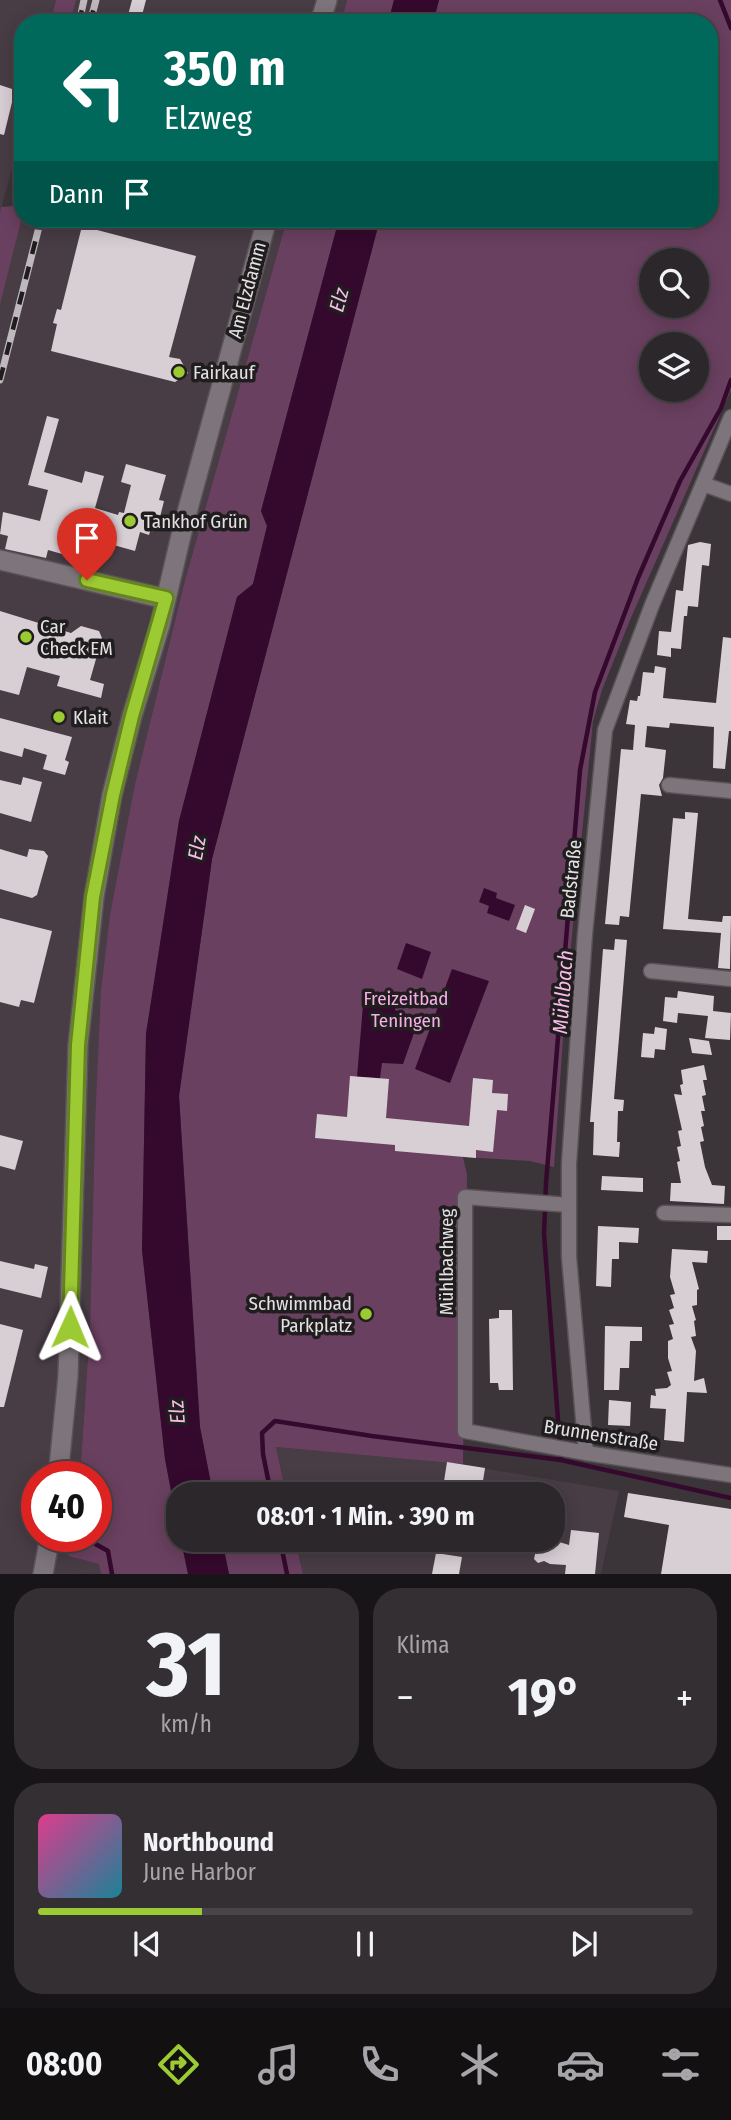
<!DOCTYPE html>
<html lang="de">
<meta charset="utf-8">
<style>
body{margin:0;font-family:"Fira Sans Condensed",sans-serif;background:#342f33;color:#f1f3f6;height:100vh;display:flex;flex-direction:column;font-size:26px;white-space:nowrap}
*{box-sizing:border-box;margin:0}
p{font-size:23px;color:#a6a5a9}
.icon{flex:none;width:38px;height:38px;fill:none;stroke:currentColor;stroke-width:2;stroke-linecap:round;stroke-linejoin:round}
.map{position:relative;height:1574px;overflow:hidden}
.sheet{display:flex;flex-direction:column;gap:14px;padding:14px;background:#181518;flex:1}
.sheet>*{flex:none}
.top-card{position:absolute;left:14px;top:14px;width:704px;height:214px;border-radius:28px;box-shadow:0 4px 18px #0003,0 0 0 2px #484447;background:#00695c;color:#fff;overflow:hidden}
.tools{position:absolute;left:639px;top:248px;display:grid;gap:14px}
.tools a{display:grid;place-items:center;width:70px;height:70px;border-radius:50%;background:#2c272b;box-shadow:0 4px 18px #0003,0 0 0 2px #484447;font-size:35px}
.speed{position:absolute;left:21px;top:1461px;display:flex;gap:14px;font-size:35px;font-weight:700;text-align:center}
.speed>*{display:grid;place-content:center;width:91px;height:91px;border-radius:50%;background:#2c272b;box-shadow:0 4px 18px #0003,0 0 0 2px #484447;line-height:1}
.speed .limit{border:10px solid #d22;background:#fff;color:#111}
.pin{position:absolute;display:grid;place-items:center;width:60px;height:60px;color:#fff;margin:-72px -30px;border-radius:50% 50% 50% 0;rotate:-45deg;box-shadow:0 0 7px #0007}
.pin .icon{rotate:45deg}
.me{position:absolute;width:77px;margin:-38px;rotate:1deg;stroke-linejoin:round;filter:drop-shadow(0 0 5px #0008)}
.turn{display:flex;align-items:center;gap:24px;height:147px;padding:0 35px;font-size:32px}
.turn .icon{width:91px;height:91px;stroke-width:2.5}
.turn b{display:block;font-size:49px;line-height:60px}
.then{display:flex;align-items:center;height:66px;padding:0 35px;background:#0003;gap:14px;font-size:26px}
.big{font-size:52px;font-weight:700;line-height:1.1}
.sheet .tile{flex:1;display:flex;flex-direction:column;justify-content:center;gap:10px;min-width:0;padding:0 24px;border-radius:28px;background:#342f33}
.sheet .dial{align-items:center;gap:0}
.dial b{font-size:91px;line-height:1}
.song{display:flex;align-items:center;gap:21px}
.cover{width:84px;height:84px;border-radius:10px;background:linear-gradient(135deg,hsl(330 70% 55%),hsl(190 70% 35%))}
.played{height:7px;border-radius:4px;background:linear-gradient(90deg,#9cca32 25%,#484447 25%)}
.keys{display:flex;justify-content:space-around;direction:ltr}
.heat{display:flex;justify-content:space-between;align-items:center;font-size:38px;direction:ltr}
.sheet .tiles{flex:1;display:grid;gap:14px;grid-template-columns:1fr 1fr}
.tile:last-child{grid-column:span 2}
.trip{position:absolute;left:166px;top:1482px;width:399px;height:70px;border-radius:28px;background:#2c272b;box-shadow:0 4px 18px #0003,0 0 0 2px #484447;font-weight:700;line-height:70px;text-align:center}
.tab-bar{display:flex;height:112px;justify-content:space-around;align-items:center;background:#121011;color:#a6a5a9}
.tab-bar .icon{width:49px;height:49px}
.tab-bar .active{color:#9cca32}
.tab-bar b{font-size:32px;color:#f1f3f6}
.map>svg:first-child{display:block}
</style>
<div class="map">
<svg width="731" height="1574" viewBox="0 0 731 1574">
<rect width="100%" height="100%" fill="#3b3439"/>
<g fill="#483c45">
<polygon points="0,0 56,0 50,23 23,23 23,128 0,213"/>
<polygon points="76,0 347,0 341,23 70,23"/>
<polygon points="23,213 23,219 287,219 184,584 135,784 95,1125 90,1327 80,1477 37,1477 37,1536 72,1537 68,1556 99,1564 102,1574 0,1574 0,305"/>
<polygon points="276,1447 441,1461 619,1491 601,1574 303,1574 295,1540 553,1540 553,1494 286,1494"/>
</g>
<g fill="#6a4060" fill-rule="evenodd">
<polygon points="56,0 76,0 70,23 50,23"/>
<polygon points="347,0 394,0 388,23 341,23"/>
<path d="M439 0H731V390L630 620 602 690 593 721 566 997 554 1167 530 1161 463 1157 467 1175 463 1464 276 1447 286 1494H213L200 1427 179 1096 212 859 380 219H709V23H433ZM651 261H696V306H651ZM651 345H696V390H651Z"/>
<polygon points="23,170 23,213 0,305 0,213 1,207 13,206"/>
<polygon points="287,219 339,219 261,511 267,526 253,584 237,597 179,821 146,1034 142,1250 165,1459 178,1528 178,1540 181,1540 188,1574 101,1574 99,1564 68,1556 72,1537 96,1536 96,1477 80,1477 90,1327 95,1125 101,991 110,915 135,784 184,584"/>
<polygon points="222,1540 295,1540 303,1574 229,1574"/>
</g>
<g fill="#34092d">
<polygon points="394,0 439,0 433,23 388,23"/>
<polygon points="339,219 380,219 212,859 179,1096 200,1427 213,1494 178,1494 178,1528 165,1459 142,1250 146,1034 179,821 237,597 253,584 267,526 261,511"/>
<polygon points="484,888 497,893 496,898 515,905 509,921 487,913 489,906 479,902"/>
<polygon points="406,943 431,952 422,979 397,969"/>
<polygon points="452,969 489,981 450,1083 415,1069"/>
<polygon points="364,993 396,994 395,1010 419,1019 403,1064 382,1063 380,1078 357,1077"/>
<polygon points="181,1540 222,1540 229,1574 188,1574"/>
</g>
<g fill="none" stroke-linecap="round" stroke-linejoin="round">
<g stroke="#34092d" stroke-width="4.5">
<polyline points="720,0 731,28"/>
<polyline points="731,380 721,408 680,481 638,578 595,692 580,770 546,1183 544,1234 561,1460 731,1498"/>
<polyline points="271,1494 263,1454 262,1433 275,1421 372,1436 561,1460"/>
<polyline points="81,1536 108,1551 112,1574"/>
<polyline points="280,1540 287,1574"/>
</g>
</g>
<g fill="#d8cfd5">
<polygon points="132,0 146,0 140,23 126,23"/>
<polygon points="0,85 15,90 4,135 0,134"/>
<polygon points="82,226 196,256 169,357 180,359 188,373 175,382 51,351 57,324 53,323 57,309 61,310"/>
<polygon points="47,416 59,419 44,472 82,483 85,471 104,476 95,508 118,515 119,512 124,513 131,485 121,482 126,464 166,475 159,500 164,501 158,525 152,524 149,535 140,532 135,551 110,544 113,531 92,525 83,560 48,550 46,558 5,549 8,536 0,534 3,512 40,521 48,490 28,485"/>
<polygon points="700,542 711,544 709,566 702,565 698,607 688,606 687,616 684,616 681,649 671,648 671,657 657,655 659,631 671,632 676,590 683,591 688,545"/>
<polygon points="0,611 71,633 81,626 99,631 102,638 90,680 104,684 101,698 57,686 60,676 27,667 19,695 0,690"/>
<polygon points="723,637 731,638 731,731 729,731 725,769 713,768 714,727 670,723 669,728 647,726 645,747 666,750 663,778 659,785 662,796 641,794 629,917 620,916 619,925 605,924 621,749 633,750 635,725 626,724 630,700 637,701 638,696 640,696 643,672 654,673 655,666 666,668 663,698 716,703"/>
<polygon points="0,718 72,737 65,760 69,762 65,775 43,769 47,755 24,748 22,757 0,751"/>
<polygon points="23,777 42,782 31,822 0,813 0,780 21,785"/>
<polygon points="685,812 698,813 688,919 722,922 723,916 731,916 730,969 718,968 721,933 663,929 673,818 685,819"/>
<polygon points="0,849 27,857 29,849 44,851 48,856 37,895 32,898 0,889"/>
<polygon points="525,905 535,909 526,933 516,929"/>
<polygon points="0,918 52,931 34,1003 21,1000 19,1007 0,1002"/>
<polygon points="615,939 627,940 614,1099 624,1100 623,1111 618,1111 617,1142 620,1142 619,1157 593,1155 594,1122 590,1122 603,949 614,950"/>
<polygon points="678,991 714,996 713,1011 731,1013 730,1040 705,1038 708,1016 678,1013 677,1023 663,1021 665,997 677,998"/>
<polygon points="655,1027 667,1029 665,1050 655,1049 654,1058 641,1057 643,1033 654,1034"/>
<polygon points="689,1038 709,1041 712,1055 692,1053"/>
<polygon points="704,1065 707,1080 703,1080 706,1095 702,1096 705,1111 701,1111 704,1126 701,1127 704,1141 700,1142 705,1167 712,1185 725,1186 724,1204 670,1201 671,1183 681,1183 677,1162 680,1161 677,1147 681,1146 678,1131 682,1130 674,1094 682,1095 680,1085 683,1084 681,1070"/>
<polygon points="350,1076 389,1079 386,1118 469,1126 473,1078 493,1080 492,1093 508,1094 507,1111 497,1110 493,1152 476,1150 476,1158 395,1151 395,1145 315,1138 317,1114 347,1117"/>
<polygon points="0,1135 23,1141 15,1170 0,1166"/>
<polygon points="602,1176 643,1178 643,1192 601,1190"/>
<polygon points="598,1226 639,1228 638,1243 619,1242 619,1259 612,1259 611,1287 596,1286"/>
<rect x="717" y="1226" width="14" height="14"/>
<polygon points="672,1249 708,1251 707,1263 692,1262 699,1289 697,1290 697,1305 692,1306 696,1320 694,1321 696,1336 691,1337 696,1351 694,1381 704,1378 707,1393 687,1392 684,1442 664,1440 666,1409 650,1408 651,1395 656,1396 655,1389 667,1388 671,1385 667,1372 672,1371 668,1358 668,1341 673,1339 669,1325 674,1324 669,1310 674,1308 670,1295 675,1294 670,1277"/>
<polygon points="0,1261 34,1269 35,1264 48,1267 41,1298 0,1288"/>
<polygon points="499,1310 512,1310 513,1390 499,1390 498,1383 490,1383 489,1319 499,1318"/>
<polygon points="0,1324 23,1330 4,1407 0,1407"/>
<polygon points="605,1326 642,1327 642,1341 630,1341 629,1368 620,1368 619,1390 604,1390"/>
<polygon points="609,1400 631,1402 630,1426 608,1425"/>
<polygon points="447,1462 485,1468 481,1494 442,1494"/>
<polygon points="628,1493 731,1509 731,1574 661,1574 669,1525 624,1517"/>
<polygon points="571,1530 599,1533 595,1574 565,1574 566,1565 550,1564 544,1561 538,1563 534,1559 536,1550 530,1540 543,1540 545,1542 553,1540 569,1545"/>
<polygon points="436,1553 462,1557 459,1574 432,1574"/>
</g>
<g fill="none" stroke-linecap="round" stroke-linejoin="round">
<defs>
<g id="street">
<polyline points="703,484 731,494"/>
<polyline points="669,785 731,791"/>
<polyline points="651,971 731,979"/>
<polyline points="569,1205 465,1197 465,1431 586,1453 731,1475"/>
<polyline points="664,1213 731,1215"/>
<polyline points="586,1453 569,1257 569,1163 585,934 605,730 652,605 731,417"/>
</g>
<g id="secondary">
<polyline points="320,23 327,0"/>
<polyline points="0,560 166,599"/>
<polyline points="58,1477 68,1376 78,1045 94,897 112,795 132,716 160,625 183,527 267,219"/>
<polyline points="43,1574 50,1536"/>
</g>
</defs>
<use href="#street" stroke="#595357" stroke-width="17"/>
<use href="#secondary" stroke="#595357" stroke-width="22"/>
<use href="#street" stroke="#7d757b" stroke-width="14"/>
<use href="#secondary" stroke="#7d757b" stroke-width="19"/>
<defs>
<g id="rail">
<polyline points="79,23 84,0"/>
<polyline points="90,23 96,0"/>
<polyline points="0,380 41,219"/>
</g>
</defs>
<use href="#rail" stroke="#bfb9bd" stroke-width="7"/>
<use href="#rail" stroke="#201d1f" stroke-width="4.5" stroke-dasharray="13" stroke-linecap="butt"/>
</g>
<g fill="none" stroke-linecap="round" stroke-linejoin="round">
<defs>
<polyline id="route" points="70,1327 78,1045 93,897 113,795 132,716 166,598 87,580"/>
</defs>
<use href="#route" stroke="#658320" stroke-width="18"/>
<use href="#route" stroke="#9cca32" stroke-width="12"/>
</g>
<g fill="#9cca32" stroke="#201d1f" stroke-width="2.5">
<circle cx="179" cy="372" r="7"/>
<circle cx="130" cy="521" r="7"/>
<circle cx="26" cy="637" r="7"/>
<circle cx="59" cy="717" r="7"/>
<circle cx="366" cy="1314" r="7"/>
</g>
<g text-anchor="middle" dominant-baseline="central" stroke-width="7" stroke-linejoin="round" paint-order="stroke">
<g font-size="19" fill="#e5e0e3" stroke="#201d1f">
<text transform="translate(247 290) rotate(-75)">Am Elzdamm</text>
<text transform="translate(571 879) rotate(-84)">Badstraße</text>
<text transform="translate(446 1262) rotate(-90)">Mühlbachweg</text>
<text transform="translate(601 1435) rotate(9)">Brunnenstraße</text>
</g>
<g font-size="19" fill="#e5e0e3" stroke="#201d1f" text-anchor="start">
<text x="193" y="372">Fairkauf</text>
<text x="144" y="521">Tankhof Grün</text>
<text x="40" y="626">Car<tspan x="40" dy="22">Check EM</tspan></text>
<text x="73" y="717">Klait</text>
<text x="352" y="1303" text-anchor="end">Schwimmbad<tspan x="352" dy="22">Parkplatz</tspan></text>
</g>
<g font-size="19" fill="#f8ade6" stroke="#201d1f">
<text x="406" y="998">Freizeitbad<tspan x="406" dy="22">Teningen</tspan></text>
</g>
<g font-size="21" font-style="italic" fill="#f7bbe8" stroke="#201d1f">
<text transform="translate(339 300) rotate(-75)">Elz</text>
<text transform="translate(197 848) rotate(-80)">Elz</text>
<text transform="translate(563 992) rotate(-86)">Mühlbach</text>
<text transform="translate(177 1412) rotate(-95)">Elz</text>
</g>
</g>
</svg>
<div class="tools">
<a><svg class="icon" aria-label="search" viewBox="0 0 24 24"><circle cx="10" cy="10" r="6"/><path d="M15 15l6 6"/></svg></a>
<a><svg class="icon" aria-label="layers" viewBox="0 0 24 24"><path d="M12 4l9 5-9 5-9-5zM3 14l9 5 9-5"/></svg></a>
</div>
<div class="speed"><div class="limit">40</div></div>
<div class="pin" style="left:87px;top:580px;background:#d93025"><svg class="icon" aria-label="arrive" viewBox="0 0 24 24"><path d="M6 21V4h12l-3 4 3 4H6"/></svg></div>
<svg class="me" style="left:70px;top:1327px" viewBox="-20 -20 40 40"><path d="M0-17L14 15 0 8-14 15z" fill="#9cca32" stroke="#fff" stroke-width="4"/></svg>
<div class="trip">08:01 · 1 Min. · 390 m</div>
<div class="top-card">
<div class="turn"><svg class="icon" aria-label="left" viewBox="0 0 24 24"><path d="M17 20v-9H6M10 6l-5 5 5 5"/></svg><div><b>350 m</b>Elzweg</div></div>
<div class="then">Dann<svg class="icon" aria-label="arrive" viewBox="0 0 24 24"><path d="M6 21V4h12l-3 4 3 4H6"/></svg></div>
</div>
</div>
<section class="sheet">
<div class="tiles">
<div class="tile dial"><b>31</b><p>km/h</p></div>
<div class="tile"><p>Klima</p>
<div class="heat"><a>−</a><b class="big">19°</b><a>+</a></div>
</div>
<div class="tile">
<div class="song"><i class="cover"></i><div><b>Northbound</b><p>June Harbor</p></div></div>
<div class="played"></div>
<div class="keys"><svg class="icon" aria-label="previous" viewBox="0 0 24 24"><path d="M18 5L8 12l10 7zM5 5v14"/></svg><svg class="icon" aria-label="pause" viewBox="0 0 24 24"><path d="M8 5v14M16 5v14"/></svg><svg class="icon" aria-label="next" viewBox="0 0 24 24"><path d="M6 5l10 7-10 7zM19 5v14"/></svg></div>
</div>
</div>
</section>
<nav class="tab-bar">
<b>08:00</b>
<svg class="icon active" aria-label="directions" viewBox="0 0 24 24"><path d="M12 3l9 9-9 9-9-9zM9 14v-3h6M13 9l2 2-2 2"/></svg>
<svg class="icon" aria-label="music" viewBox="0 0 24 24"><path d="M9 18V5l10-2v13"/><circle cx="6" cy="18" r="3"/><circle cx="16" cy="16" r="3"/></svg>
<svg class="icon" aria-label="phone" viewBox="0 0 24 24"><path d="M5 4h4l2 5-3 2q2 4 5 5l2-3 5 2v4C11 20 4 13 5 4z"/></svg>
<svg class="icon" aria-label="climate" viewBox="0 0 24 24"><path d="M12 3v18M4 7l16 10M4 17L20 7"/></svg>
<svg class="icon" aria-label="car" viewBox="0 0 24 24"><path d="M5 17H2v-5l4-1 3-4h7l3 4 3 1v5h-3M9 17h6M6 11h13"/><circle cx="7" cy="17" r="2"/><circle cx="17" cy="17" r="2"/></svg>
<svg class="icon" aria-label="filters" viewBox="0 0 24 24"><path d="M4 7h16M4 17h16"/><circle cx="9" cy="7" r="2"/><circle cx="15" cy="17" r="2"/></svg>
</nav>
